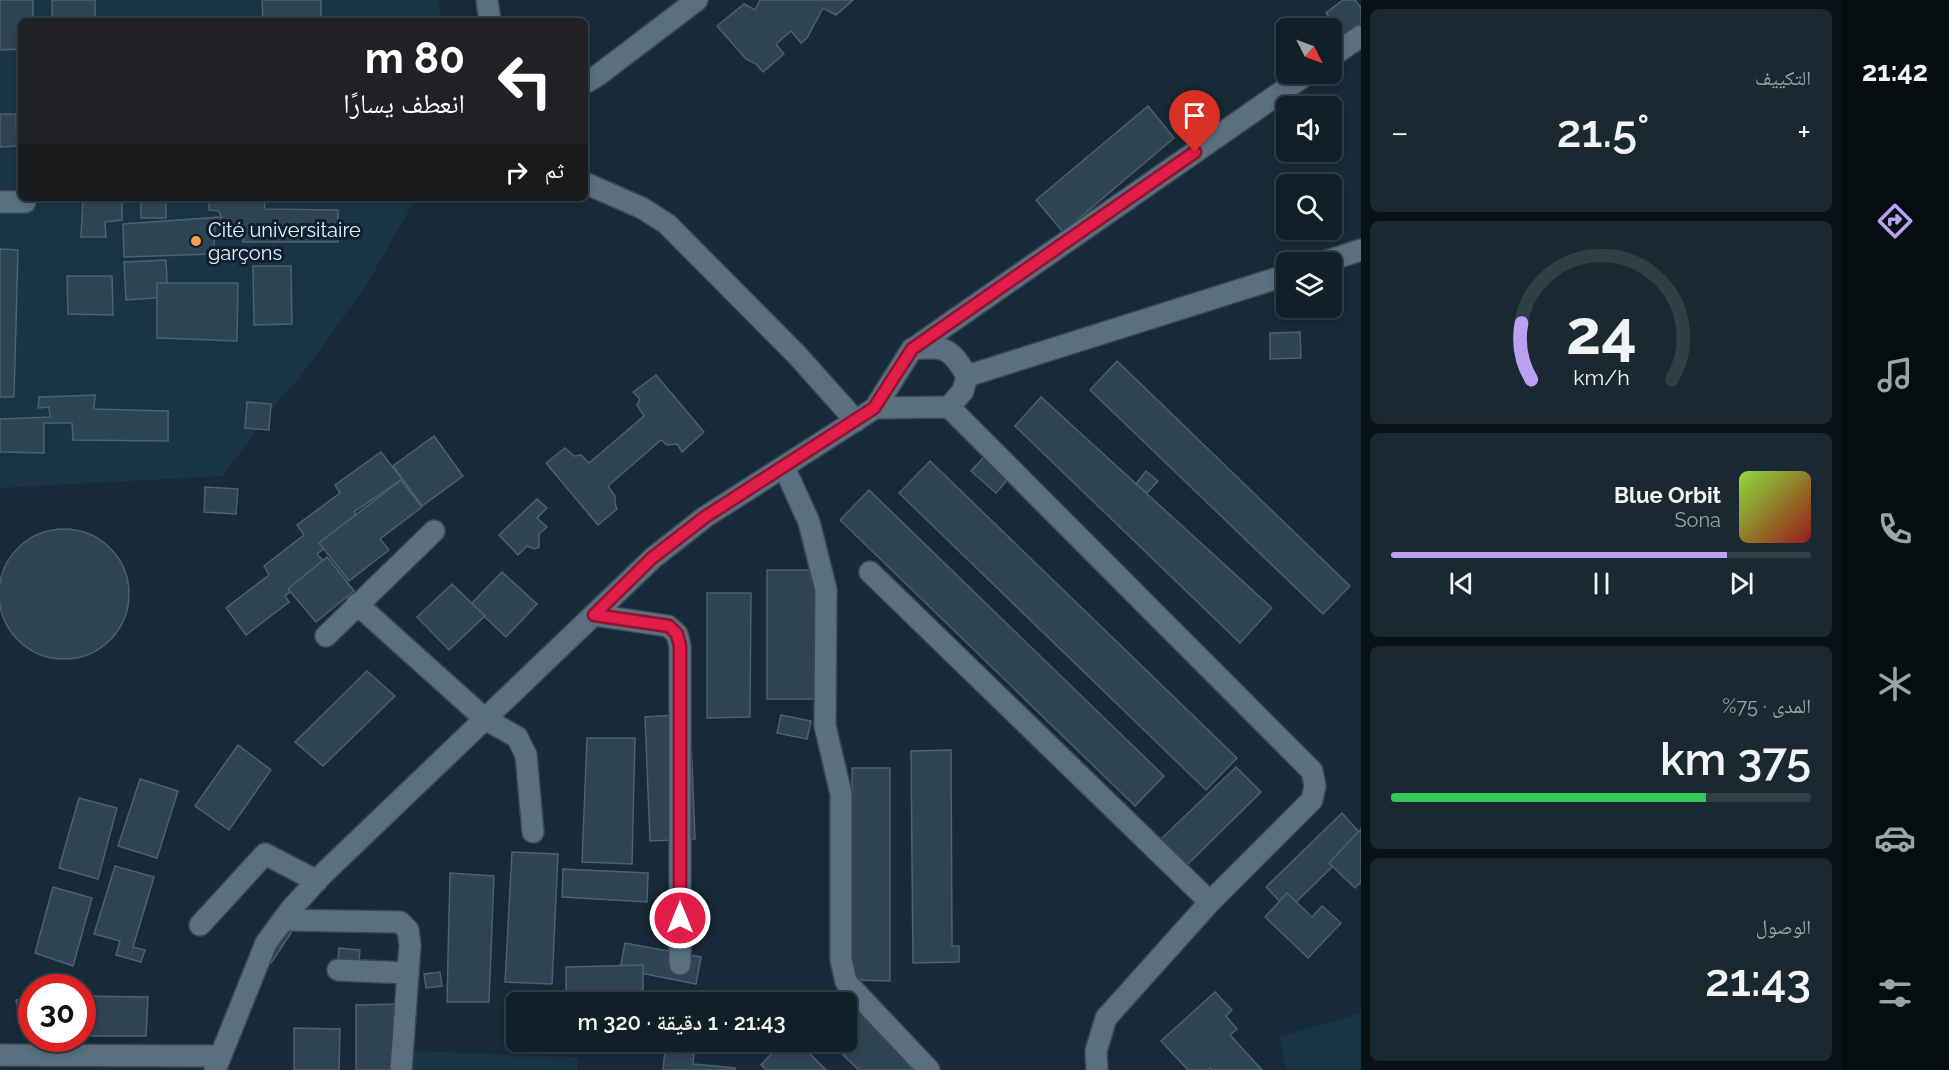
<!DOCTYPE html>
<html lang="ar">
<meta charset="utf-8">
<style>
body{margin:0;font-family:Raleway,"Noto Naskh Arabic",sans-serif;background:#192831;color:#f1f3f6;direction:rtl;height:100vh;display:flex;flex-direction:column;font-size:22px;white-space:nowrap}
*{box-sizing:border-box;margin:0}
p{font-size:20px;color:#9ca3a8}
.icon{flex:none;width:33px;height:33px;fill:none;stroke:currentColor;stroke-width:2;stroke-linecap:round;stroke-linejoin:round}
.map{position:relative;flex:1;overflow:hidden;direction:ltr}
.panel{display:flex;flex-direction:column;gap:9px;padding:9px;background:#091217;width:480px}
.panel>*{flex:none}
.banner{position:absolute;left:18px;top:18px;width:570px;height:183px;border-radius:9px;box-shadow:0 3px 9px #0003,0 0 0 2px #303e46;direction:rtl;background:#202124;color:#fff;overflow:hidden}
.needle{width:39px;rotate:132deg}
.tools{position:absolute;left:1276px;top:18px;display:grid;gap:12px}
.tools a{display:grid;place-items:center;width:66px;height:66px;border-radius:9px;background:#102029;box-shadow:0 3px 9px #0003,0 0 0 2px #303e46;font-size:30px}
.speed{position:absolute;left:18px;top:974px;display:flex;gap:12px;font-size:30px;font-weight:700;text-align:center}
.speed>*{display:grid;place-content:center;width:78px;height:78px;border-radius:50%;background:#102029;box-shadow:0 3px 9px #0003,0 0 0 2px #303e46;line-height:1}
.speed .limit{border:9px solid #d22;background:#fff;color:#111}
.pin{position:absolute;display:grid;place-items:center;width:51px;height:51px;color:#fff;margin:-62px -26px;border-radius:50% 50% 50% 0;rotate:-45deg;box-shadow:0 0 6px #0007}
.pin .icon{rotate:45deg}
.me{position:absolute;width:66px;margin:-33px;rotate:0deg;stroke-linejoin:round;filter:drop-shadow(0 0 4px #0008)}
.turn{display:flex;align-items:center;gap:21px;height:126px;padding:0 24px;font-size:27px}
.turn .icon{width:78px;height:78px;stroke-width:2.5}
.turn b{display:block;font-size:42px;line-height:51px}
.then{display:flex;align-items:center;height:57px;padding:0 24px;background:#0003;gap:12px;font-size:22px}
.big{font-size:45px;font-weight:600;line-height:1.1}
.panel .tile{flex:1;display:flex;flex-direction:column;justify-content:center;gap:9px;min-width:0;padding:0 21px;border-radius:9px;background:#192831}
.panel .dial{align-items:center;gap:0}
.dial svg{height:156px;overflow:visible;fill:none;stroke:#303e46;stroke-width:7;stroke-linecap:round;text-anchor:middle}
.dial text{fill:#f1f3f6;stroke:none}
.song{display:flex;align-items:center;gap:18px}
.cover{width:72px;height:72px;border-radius:9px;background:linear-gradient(135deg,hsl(90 70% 55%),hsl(0 70% 35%))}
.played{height:6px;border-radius:3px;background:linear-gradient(90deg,#bca0f2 80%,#303e46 80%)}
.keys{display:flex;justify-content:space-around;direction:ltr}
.heat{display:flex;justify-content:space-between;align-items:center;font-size:33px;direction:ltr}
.charge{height:9px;border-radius:4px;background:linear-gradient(90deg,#34c759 75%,#303e46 0)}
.trip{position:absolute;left:506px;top:992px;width:351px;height:60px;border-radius:9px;background:#102029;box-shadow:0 3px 9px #0003,0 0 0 2px #303e46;font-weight:600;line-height:60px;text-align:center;direction:rtl}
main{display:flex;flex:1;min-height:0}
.tabs{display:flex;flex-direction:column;width:108px;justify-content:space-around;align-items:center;background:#060d10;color:#9ca3a8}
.tabs .icon{width:42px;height:42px}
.tabs .current{color:#bca0f2}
.tabs b{font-size:27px;color:#f1f3f6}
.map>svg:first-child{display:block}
</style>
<main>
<nav class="tabs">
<b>21:42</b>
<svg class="icon current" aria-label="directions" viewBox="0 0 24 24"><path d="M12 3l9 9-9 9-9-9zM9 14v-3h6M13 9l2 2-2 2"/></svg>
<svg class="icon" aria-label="music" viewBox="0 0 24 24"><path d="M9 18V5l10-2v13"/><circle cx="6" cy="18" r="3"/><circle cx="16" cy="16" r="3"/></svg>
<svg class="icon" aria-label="phone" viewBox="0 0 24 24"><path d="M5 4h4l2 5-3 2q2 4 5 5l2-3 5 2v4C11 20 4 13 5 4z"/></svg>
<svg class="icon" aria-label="climate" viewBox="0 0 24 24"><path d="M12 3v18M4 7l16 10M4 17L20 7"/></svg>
<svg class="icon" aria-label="car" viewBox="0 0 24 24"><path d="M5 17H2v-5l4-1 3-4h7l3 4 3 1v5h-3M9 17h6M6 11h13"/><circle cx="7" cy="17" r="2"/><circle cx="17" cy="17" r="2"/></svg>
<svg class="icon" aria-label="filters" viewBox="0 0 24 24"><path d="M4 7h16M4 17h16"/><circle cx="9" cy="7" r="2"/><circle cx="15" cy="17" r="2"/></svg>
</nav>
<section class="panel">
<div class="tile"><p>التكييف</p>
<div class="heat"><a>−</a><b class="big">21.5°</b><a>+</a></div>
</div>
<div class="tile dial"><svg viewBox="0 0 100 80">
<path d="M14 69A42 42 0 1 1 86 69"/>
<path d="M14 69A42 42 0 0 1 9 40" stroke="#bca0f2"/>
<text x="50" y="56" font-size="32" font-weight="700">24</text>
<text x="50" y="72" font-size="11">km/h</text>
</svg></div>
<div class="tile">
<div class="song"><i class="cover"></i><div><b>Blue Orbit</b><p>Sona</p></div></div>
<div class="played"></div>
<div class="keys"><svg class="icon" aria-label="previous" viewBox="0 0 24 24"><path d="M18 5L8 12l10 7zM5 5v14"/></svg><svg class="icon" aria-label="pause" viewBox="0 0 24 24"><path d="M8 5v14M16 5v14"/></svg><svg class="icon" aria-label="next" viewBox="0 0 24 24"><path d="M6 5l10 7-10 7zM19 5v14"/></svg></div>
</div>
<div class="tile"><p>المدى · 75%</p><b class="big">375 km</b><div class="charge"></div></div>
<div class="tile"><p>الوصول</p><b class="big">21:43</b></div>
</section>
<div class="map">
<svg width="1361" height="1070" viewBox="0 0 1361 1070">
<rect width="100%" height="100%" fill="#162a37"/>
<g fill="#193445">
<polygon points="0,0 439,0 441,21 21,21 21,198 416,198 367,284 301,376 278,401 223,476 0,488"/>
<polygon points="1361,1013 1361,1070 1286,1070 1279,1037"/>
<polygon points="414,1051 577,1057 577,1070 414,1070"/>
</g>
<g fill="#304553" stroke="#4c6271" stroke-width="1.5">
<polygon points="0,0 33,0 33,21 21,21 21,49 0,50"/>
<rect x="52" y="0" width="43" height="21"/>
<polygon points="262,0 321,0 321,21 263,21"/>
<polygon points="760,0 853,0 836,15 823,8 807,38 801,43 791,31 776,44 784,54 763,72 756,64 746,59 717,26 744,4 755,10"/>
<polygon points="1343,0 1355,0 1361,8 1361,29 1346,40 1326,13"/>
<polygon points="1148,106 1174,138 1063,232 1036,200"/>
<polygon points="0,114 16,114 17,146 0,147"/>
<polygon points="83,198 122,198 122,220 105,222 106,237 81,237"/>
<polygon points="141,198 180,198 180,200 166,200 166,218 141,218"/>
<polygon points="264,198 265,209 338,210 338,242 243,242 243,225 215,226 214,254 124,257 123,224 221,217 219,211 209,210 209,199"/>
<polygon points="0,249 18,250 14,397 0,397"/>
<polygon points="166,260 168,297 126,300 124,262"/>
<polygon points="253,266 291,266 292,324 254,325"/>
<polygon points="67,276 112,276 113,315 68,314"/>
<polygon points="157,283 238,283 237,341 157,338"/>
<polygon points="1300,332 1301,358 1270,359 1270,333"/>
<polygon points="1117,361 1350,586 1323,614 1090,390"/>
<polygon points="656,375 704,432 682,452 677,444 667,445 661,440 608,486 615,496 615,504 617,509 598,525 546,463 565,448 574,456 581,455 589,463 644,416 637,405 640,399 633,392"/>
<polygon points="95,395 94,409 168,411 168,441 73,440 72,423 44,423 44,453 0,452 0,419 50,417 49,407 38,408 39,397"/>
<polygon points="1041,397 1272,608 1240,643 1015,426"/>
<polygon points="247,402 271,404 269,430 245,428"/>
<polygon points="434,436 463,476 422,506 393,466"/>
<polygon points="381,452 402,479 354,512 362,521 317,554 326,564 285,596 289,602 246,635 226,608 269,575 264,566 304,535 297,525 340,493 335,485"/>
<polygon points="985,456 1009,478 996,493 971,471"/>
<polygon points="930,461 1237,758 1206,790 899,493"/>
<polygon points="1146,471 1158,481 1147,493 1136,484"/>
<polygon points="401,480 422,507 380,539 389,550 349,581 319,543"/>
<polygon points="205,487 238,489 236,514 204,512"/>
<polygon points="869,490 1164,776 1135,806 840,520"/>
<polygon points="537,499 547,508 537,518 547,527 539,534 539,547 534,549 527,546 518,555 499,535"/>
<circle cx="64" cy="594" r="65"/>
<polygon points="327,557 354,591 316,622 288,589"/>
<rect x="767" y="570" width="49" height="129"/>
<polygon points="502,572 537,604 506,637 471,604"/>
<polygon points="452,584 485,616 449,650 417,617"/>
<polygon points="707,593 751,593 750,717 707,718"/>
<polygon points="367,671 395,696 323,766 295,742"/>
<polygon points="690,714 695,839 650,841 645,717"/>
<polygon points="781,715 811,721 807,739 777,733"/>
<polygon points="587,738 635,738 632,864 582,862"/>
<polygon points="238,745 271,770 229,830 195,806"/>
<polygon points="951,750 952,946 959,946 959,962 913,963 911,751"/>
<polygon points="1236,767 1261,792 1186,866 1161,839"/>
<polygon points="852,768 890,768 890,981 852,980"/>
<polygon points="140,779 178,791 157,858 118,846"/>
<polygon points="79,798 117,808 98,879 59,868"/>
<polygon points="1342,813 1361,834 1361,839 1288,910 1266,887"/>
<polygon points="1361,829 1361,882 1355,888 1329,863"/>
<polygon points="512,852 558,854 552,984 505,982"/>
<polygon points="115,866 154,877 133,947 145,950 141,962 116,955 120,941 94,934"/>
<polygon points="563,869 648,873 647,902 562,897"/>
<polygon points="450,873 494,876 489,1002 447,1002"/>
<polygon points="53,887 92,898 73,966 35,953"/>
<polygon points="1287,893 1312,917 1322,906 1341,923 1308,958 1265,917"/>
<polygon points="285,912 299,921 271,963 262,957"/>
<polygon points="625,943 701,957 696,984 620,969"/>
<polygon points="339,948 360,950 359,961 338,959"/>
<polygon points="643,965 643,996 566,997 566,967"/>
<polygon points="440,972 442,986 426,988 424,974"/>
<polygon points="1215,992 1232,1010 1226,1016 1237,1029 1230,1035 1262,1070 1212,1070 1210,1068 1208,1070 1188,1070 1161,1041"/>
<polygon points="82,996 148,997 146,1036 82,1036"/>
<polygon points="32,997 32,1025 22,1027 16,1000"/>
<polygon points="400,1004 401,1070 356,1070 356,1005"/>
<polygon points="856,1007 922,1070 859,1070 843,1055 845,1054 832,1041 846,1041 846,1017"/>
<polygon points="294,1028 340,1029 339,1070 294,1070"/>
<polygon points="577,1041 689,1041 689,1045 577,1044"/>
<polygon points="783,1041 797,1041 826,1070 766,1070 761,1065"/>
<polygon points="665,1052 694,1054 693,1064 735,1068 735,1070 663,1070"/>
</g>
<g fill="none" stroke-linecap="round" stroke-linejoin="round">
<defs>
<g id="street">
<polyline points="487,0 490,21"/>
<polyline points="1332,56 1361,36"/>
<polyline points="585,83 597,76 697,0"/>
<polyline points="585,183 642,208 667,224 797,355 856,421"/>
<polyline points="0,202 25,202"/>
<polyline points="1324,262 1361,250"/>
<polyline points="914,348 1307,74"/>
<polyline points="967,376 1287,275"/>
<path d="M949 407 963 391 967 376C950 347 945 346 912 349L875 408 949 407 1312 771 1315 786 1312 800 1210 902 1106 1018 1096 1051 1097 1070"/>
<polyline points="784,467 809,522 826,590 825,726 841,794 841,960 846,982 929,1070"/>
<polyline points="870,572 1210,902"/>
<polyline points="357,604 485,719 517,737 526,755 533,832"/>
<polyline points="594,615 668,626 677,634 680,646 680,964"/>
<polyline points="326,636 434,531"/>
<polyline points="283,920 400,922 408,930 410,945 401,1070"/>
<polyline points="200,925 265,854 317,881"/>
<polyline points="338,970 408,973"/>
<polyline points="0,1055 220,1056"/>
<polyline points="215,1070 266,943 291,909 323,874 653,558 705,517 875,408"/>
</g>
</defs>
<use href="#street" stroke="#384853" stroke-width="24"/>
<use href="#street" stroke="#5a707f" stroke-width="21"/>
</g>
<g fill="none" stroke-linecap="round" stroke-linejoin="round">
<defs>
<polyline id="route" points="680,918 680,646 677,634 669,626 594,615 652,558 705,517 874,408 912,349 1195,152"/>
</defs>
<use href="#route" stroke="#92132f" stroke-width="15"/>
<use href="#route" stroke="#e11d48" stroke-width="10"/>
</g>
<circle fill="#fa9f4f" stroke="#0c202d" stroke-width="2" cx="196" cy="241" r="6"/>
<g text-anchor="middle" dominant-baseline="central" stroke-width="6" stroke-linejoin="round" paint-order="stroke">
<g font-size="20" fill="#e6f2fb" stroke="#0c202d" text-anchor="start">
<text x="208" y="230">Cité universitaire<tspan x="208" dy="23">garçons</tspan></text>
</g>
</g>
</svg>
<div class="tools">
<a><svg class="needle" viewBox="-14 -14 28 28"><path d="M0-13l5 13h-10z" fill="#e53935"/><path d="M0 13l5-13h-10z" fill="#9ca3a8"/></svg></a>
<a><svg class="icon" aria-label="sound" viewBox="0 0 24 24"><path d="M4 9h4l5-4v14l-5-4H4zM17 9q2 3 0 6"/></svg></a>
<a><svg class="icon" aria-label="search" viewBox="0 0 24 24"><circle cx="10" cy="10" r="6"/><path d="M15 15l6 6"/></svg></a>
<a><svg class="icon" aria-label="layers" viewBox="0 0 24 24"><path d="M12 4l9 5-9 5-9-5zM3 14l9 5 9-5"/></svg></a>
</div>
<div class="speed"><div class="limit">30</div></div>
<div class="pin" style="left:1195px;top:152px;background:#d93025"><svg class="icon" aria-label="arrive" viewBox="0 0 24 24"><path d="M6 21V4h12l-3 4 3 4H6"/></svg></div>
<svg class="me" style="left:680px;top:918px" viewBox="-20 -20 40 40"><circle r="17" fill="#e11d48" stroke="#fff" stroke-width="3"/><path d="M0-11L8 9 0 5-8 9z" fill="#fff"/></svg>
<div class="trip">21:43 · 1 دقيقة · 320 m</div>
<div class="banner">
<div class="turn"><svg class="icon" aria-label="left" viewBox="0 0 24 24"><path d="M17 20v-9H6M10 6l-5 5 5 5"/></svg><div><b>80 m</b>انعطف يسارًا</div></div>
<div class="then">ثم<svg class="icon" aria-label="right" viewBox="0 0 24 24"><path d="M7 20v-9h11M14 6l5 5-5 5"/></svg></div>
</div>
</div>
</main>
